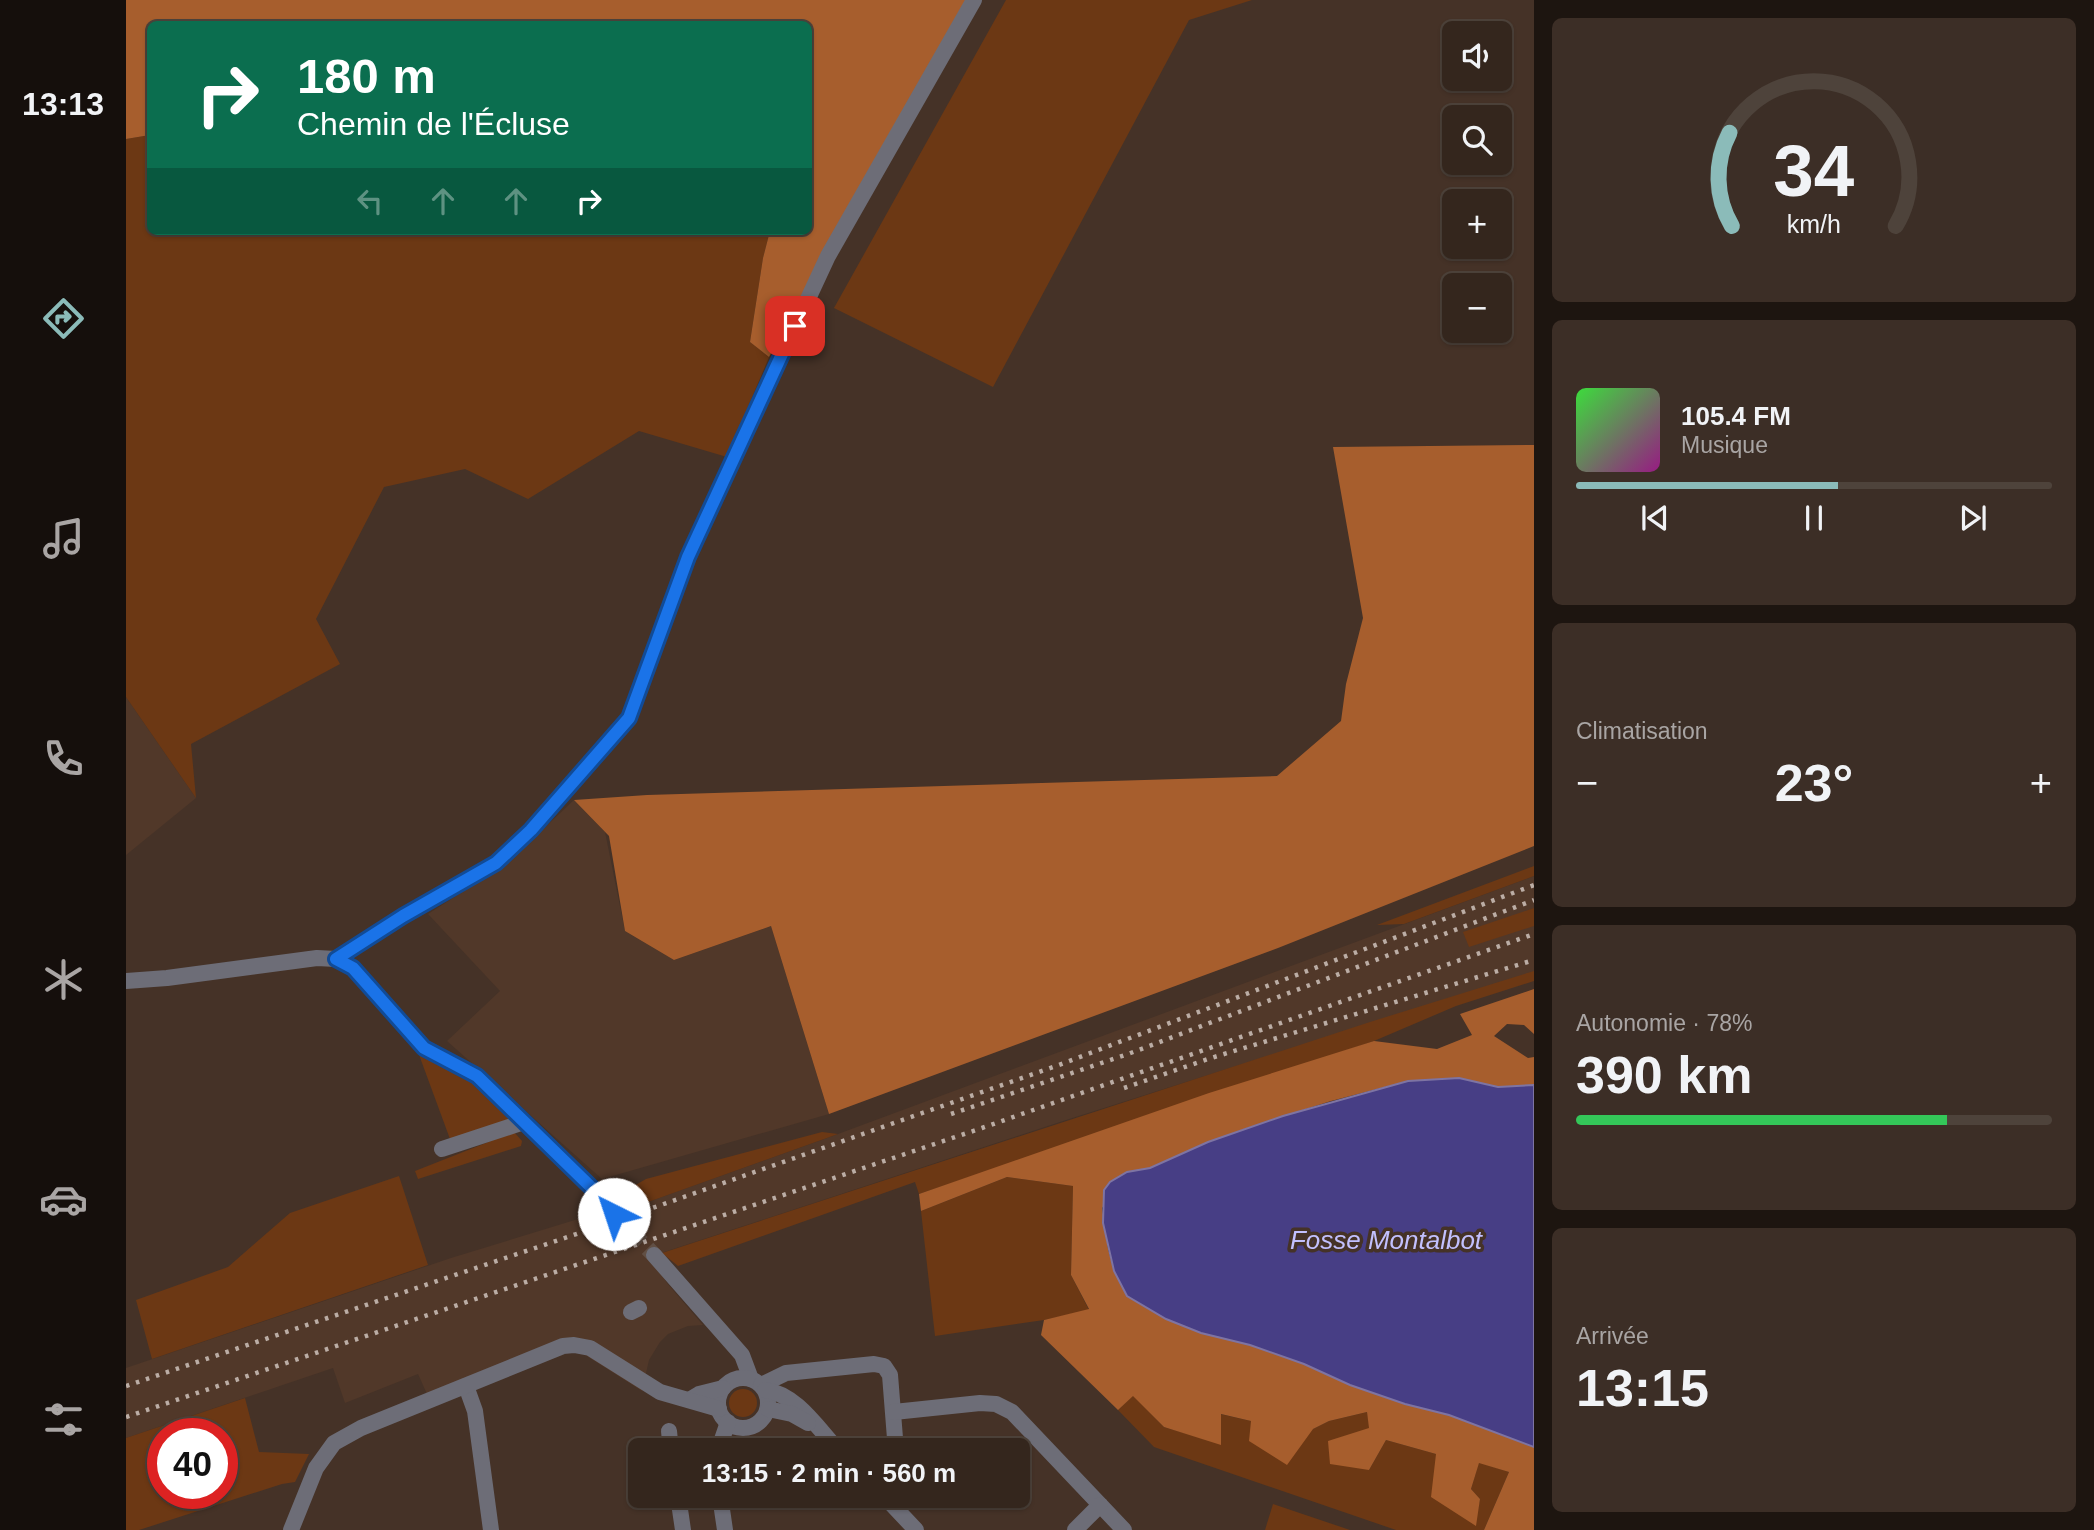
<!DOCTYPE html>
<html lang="fr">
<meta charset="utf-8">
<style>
body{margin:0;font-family:Arial,sans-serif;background:#3c2e26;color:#f1f3f6;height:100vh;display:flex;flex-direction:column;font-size:26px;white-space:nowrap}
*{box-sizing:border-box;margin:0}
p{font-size:23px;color:#a9a5a4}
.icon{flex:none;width:38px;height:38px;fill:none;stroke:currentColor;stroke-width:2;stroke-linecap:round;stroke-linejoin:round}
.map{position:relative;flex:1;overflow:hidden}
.panel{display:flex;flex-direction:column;gap:18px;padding:18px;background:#1d1510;width:560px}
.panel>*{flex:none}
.banner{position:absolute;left:21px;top:21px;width:665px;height:214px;border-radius:10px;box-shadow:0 2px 5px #0004,0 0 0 2px #4e433b;background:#0b6e4f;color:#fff;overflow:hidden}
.buttons{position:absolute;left:1316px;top:21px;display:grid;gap:14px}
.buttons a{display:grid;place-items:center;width:70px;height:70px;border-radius:10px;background:#34261d;box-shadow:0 2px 5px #0004,0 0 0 2px #4e433b;font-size:35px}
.speed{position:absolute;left:21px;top:1418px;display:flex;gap:14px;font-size:35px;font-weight:700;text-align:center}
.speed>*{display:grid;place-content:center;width:91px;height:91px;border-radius:50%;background:#34261d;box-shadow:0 2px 5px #0004,0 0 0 2px #4e433b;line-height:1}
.speed .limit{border:10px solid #d22;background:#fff;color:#111}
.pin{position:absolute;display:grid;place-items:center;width:60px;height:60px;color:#fff;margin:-30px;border-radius:14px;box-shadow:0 4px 10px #0006}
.me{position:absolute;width:77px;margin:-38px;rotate:319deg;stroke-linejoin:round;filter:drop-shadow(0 0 5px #0008)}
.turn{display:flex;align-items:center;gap:24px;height:147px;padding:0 35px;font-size:32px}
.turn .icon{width:91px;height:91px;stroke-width:2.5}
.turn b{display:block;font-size:49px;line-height:60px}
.lanes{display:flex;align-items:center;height:66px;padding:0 35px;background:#0003;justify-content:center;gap:35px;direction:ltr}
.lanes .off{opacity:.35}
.big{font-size:52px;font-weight:700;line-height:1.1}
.panel .widget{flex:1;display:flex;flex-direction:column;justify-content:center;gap:10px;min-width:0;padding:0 24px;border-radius:10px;background:#3c2e26}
.panel .dial{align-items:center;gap:0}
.dial svg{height:182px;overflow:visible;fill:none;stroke:#4e433b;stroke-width:7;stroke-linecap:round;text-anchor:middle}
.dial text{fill:#f1f3f6;stroke:none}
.song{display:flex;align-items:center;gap:21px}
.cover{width:84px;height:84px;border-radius:10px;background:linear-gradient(135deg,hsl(120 70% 55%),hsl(310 70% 35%))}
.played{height:7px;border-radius:4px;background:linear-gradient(90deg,#8bbbb9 55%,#4e433b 55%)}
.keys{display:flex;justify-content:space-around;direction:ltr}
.heat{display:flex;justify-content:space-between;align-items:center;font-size:38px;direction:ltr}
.charge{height:10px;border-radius:5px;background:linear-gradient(90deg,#34c759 78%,#4e433b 0)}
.trip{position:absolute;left:502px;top:1438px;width:402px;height:70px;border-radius:10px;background:#34261d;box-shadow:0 2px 5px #0004,0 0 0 2px #4e433b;font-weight:700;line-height:70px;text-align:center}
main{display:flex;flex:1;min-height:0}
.dock{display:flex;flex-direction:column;width:126px;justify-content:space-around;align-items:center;background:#150f0c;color:#a9a5a4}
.dock .icon{width:49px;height:49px}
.dock .selected{color:#8bbbb9}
.dock b{font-size:32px;color:#f1f3f6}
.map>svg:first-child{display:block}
</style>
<main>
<nav class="dock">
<b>13:13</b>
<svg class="icon selected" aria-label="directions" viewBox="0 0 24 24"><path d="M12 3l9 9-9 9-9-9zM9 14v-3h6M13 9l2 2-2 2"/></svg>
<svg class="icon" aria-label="music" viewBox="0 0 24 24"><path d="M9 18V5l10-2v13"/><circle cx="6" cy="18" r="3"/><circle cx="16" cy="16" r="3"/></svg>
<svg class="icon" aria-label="phone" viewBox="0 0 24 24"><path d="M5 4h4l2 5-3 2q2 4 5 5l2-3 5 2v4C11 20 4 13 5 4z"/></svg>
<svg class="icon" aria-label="climate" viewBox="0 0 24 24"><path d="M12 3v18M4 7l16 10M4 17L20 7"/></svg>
<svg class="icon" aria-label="car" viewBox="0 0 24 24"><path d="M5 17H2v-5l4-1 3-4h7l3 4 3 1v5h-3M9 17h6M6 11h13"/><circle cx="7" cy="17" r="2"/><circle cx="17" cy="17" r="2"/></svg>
<svg class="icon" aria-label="filters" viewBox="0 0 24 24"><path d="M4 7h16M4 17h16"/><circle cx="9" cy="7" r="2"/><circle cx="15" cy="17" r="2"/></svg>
</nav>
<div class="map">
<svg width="1408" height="1530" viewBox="0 0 1408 1530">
<rect width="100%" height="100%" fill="#453227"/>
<g fill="#513829">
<polygon points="0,697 70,798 0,855"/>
<polygon points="448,800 479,832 499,931 548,960 645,926 703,1114 476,1179 321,1041 374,991 302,914 381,863"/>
<polygon points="1408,876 1408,972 940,1120 523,1257 541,1283 577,1325 562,1326 542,1334 534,1342 523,1360 516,1391 456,1353 430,1341 301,1394 292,1374 219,1403 207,1368 0,1438 0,1368 325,1258 475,1212 481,1216 488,1214 712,1134"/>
</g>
<g fill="#6c3814" fill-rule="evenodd">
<polygon points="880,0 1126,0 1063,20 867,387 708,308"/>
<polygon points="24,135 24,231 644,231 637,258 624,342 643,357 601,457 513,431 402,499 339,469 258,487 190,619 214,664 65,744 70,798 0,697 0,139"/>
<polygon points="1408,866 1408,876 1278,924 1251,925"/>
<polygon points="1408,908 1408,926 1343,947 1337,932"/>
<polygon points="1408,971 1408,981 1330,1006 1248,1041 793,1194 789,1182 552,1266 536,1253 1244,1022"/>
<polygon points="292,1052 346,1080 385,1120 324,1139"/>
<polygon points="388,1132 396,1141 395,1146 292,1179 289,1171"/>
<polygon points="696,1132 712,1134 497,1211 487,1198 520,1179"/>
<polygon points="273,1176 302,1265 26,1359 10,1300 102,1267 164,1213"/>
<polygon points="881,1177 947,1186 945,1275 963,1310 918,1320 809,1336 795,1211"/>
<circle cx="617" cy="1403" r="14"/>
<polygon points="1007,1395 1038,1427 1095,1444 1094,1414 1125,1421 1187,1429 1203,1421 1241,1412 1244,1428 1243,1470 1260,1440 1310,1454 1349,1525 1354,1499 1345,1489 1353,1462 1383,1472 1358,1530 1270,1530 1028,1447 992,1410"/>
<path d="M119 1398 133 1452 183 1454 169 1482 156 1484 13 1530H0V1438ZM37 1433H96V1493H37Z"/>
<polygon points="1147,1504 1224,1530 1139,1530"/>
</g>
<g fill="#a75e2d">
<polygon points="0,0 841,0 643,357 624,342 637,258 644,231 682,231 682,24 24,24 24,135 0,139"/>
<polygon points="1408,445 1408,846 1152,948 703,1114 645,926 548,960 499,931 483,836 448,800 521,795 1151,776 1215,721 1220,684 1237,618 1207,447"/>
<polygon points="1408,989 1408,1034 1398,1025 1381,1024 1368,1036 1402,1058 1408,1057 1408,1085 1372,1087 1333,1078 1282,1081 1205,1101 1121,1128 1082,1142 1024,1168 1001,1172 976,1208 982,1249 988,1271 1001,1295 1040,1319 1075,1333 1124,1345 1179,1364 1224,1385 1279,1404 1323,1415 1408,1447 1408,1530 1358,1530 1383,1472 1353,1463 1345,1489 1354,1499 1350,1526 1305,1497 1310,1454 1260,1440 1243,1470 1204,1464 1202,1441 1243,1428 1241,1412 1203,1421 1187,1429 1161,1465 1123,1441 1125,1421 1095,1414 1095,1445 1038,1427 1007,1396 992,1410 915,1335 918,1320 963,1309 945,1275 947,1186 881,1177 795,1211 793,1194 1083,1093 1248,1041 1311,1049 1346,1035 1334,1014"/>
</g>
<polygon fill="#473e85" stroke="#7e74a3" stroke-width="2" points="1333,1078 1372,1087 1408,1085 1408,1447 1323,1415 1279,1404 1224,1385 1178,1364 1124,1345 1075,1333 1040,1319 1001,1296 988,1271 977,1223 978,1190 984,1182 1001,1172 1024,1168 1082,1142 1157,1116 1282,1081"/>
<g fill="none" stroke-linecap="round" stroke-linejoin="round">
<polyline stroke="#614f44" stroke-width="16" stroke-dasharray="16 8" stroke-linecap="butt" points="488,1214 528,1255"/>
<g stroke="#6d6d77" stroke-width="16">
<polyline points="210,959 277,916 370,863 405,830 503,718 562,557 702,256 848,0"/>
<polyline points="0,981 41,978 191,958 210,959 227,968 298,1048 351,1076 469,1191 488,1214"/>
<polyline points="316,1149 398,1122"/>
<polyline points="528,1255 616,1355 625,1379"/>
<polyline points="505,1312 513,1308"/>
<circle cx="617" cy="1403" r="25"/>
<polyline points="635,1385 660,1373 748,1364 758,1366 764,1375 770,1451"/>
<polyline points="340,1386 349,1411 365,1530"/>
<path d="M639 1390C671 1394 692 1429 713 1451"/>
<polyline points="563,1400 573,1394 597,1388"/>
<polyline points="642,1409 666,1414 682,1423"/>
<polyline points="768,1412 854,1403 870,1404 886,1412 998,1530"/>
<polyline points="543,1431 545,1451"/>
<polyline points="592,1451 602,1422"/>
<polyline points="552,1496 557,1530"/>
<polyline points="594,1496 599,1530"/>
<polyline points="758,1496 790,1530"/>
<polyline points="165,1530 190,1468 208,1443 235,1428 437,1346 448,1345 464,1348 534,1392 593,1409"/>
<polyline points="949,1530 974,1505"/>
</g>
<g stroke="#bbada5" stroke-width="4.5" stroke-dasharray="3.5 7" stroke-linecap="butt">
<polyline points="998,1088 1085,1058 1408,960"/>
<polyline points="825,1114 1002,1054 1408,900"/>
<polyline points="0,1386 498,1218 930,1066 1408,885"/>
<polyline points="0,1417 856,1128 1408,934"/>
</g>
</g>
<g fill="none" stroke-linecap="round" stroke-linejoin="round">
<defs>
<polyline id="route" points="488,1214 469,1191 351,1076 298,1048 227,968 210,959 277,916 370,863 405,830 503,718 562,557 669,326"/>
</defs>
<use href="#route" stroke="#114b97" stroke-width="18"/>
<use href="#route" stroke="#1a73e8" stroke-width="12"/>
</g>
<g text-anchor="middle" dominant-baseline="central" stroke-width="7" stroke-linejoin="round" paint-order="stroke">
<g font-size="26" font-style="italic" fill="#c2c0fe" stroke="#453227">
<text x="1260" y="1240">Fosse Montalbot</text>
</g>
</g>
</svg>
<div class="buttons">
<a><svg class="icon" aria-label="sound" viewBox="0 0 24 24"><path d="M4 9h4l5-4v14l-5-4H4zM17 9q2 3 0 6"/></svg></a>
<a><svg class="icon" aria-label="search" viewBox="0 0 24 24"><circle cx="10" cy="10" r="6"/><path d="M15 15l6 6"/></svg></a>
<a>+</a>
<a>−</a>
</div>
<div class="speed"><div class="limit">40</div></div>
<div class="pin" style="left:669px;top:326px;background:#d93025"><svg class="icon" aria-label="arrive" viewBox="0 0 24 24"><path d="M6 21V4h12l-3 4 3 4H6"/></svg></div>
<svg class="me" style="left:488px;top:1214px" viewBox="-20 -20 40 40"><circle r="19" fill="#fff"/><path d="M0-13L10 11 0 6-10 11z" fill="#1a73e8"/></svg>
<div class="trip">13:15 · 2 min · 560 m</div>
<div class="banner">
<div class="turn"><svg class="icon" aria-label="right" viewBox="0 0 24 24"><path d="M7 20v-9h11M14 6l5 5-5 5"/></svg><div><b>180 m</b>Chemin de l'Écluse</div></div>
<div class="lanes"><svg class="icon off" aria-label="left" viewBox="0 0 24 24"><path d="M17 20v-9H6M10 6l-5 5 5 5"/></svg><svg class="icon off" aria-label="ahead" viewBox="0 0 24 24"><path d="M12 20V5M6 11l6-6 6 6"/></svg><svg class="icon off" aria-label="ahead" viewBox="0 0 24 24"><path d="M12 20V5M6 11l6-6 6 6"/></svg><svg class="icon" aria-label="right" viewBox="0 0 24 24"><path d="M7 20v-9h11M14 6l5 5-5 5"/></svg></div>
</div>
</div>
<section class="panel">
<div class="widget dial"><svg viewBox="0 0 100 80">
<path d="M14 69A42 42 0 1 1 86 69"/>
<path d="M14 69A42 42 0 0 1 13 28" stroke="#8bbbb9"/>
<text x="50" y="56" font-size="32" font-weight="700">34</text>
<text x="50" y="72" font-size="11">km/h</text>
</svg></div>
<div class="widget">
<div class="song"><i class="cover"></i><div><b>105.4 FM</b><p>Musique</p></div></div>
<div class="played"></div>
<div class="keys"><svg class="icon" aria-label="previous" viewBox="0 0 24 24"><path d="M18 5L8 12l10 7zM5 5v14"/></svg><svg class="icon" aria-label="pause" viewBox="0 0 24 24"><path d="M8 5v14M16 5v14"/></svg><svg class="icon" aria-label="next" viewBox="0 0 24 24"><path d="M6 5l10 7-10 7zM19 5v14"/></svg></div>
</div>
<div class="widget"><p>Climatisation</p>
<div class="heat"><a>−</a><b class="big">23°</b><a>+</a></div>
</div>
<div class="widget"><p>Autonomie · 78%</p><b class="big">390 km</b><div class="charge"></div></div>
<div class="widget"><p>Arrivée</p><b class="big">13:15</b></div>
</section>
</main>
